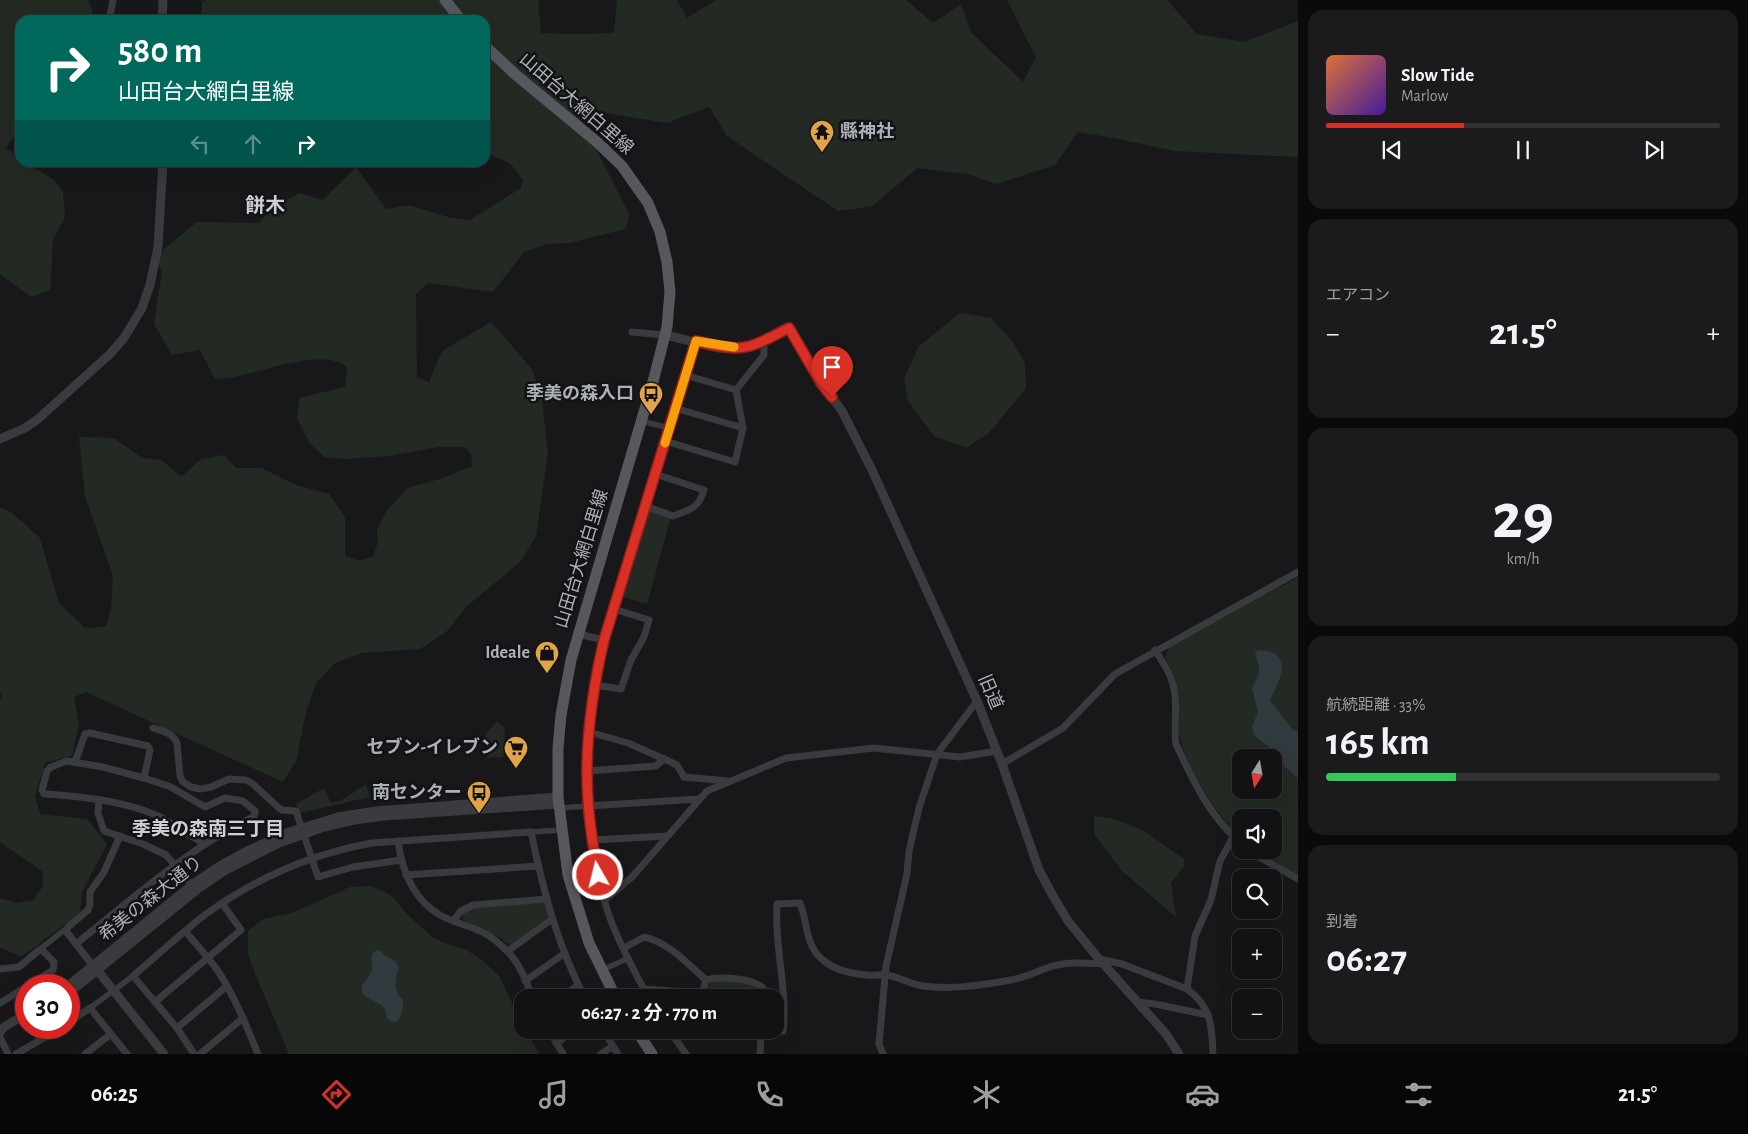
<!DOCTYPE html>
<html lang="ja">
<meta charset="utf-8">
<style>
body{margin:0;font-family:"Alegreya Sans","Noto Sans JP",sans-serif;background:#1b1b1d;color:#f1f3f6;height:100vh;display:flex;flex-direction:column;font-size:19px;white-space:nowrap}
*{box-sizing:border-box;margin:0}
p{font-size:16px;color:#9c9ea0}
.icon{flex:none;width:28px;height:28px;fill:none;stroke:currentColor;stroke-width:2;stroke-linecap:round;stroke-linejoin:round}
.map{position:relative;flex:1;overflow:hidden}
.sheet{display:flex;flex-direction:column;gap:10px;padding:10px;background:#0a0a0b;width:450px}
.sheet>*{flex:none}
.top-card{position:absolute;left:15px;top:15px;width:475px;height:152px;border-radius:15px;box-shadow:0 5px 20px #0002,0 0 0 1px #313234;background:#00695c;color:#fff;overflow:hidden}
.needle{width:32px;rotate:191deg}
.controls{position:absolute;left:1232px;top:749px;display:grid;gap:10px}
.controls a{display:grid;place-items:center;width:50px;height:50px;border-radius:10px;background:#121214;box-shadow:0 5px 20px #0002,0 0 0 1px #313234;font-size:25px}
.speed{position:absolute;left:15px;top:974px;display:flex;gap:10px;font-size:25px;font-weight:700;text-align:center}
.speed>*{display:grid;place-content:center;width:65px;height:65px;border-radius:50%;background:#121214;box-shadow:0 5px 20px #0002,0 0 0 1px #313234;line-height:1}
.speed .limit{border:8px solid #d22;background:#fff;color:#111}
.pin{position:absolute;display:grid;place-items:center;width:42px;height:42px;color:#fff;margin:-51px -21px;border-radius:50% 50% 50% 0;rotate:-45deg;box-shadow:0 0 5px #0007}
.pin .icon{rotate:45deg}
.me{position:absolute;width:55px;margin:-28px;rotate:352deg;stroke-linejoin:round;filter:drop-shadow(0 0 4px #0008)}
.turn{display:flex;align-items:center;gap:18px;height:105px;padding:0 20px;font-size:22px}
.turn .icon{width:65px;height:65px;stroke-width:2.5}
.turn b{display:block;font-size:35px;line-height:42px}
.lanes{display:flex;align-items:center;height:48px;padding:0 20px;background:#0003;justify-content:center;gap:25px;direction:ltr}
.lanes .off{opacity:.35}
.big{font-size:38px;font-weight:700;line-height:1.1}
.sheet .widget{flex:1;display:flex;flex-direction:column;justify-content:center;gap:8px;min-width:0;padding:0 18px;border-radius:15px;background:#1b1b1d}
.sheet .dial{align-items:center;gap:0}
.dial b{font-size:65px;line-height:1}
.song{display:flex;align-items:center;gap:15px}
.cover{width:60px;height:60px;border-radius:8px;background:linear-gradient(135deg,hsl(20 70% 55%),hsl(260 70% 35%))}
.played{height:5px;border-radius:2px;background:linear-gradient(90deg,#d93025 35%,#313234 35%)}
.keys{display:flex;justify-content:space-around;direction:ltr}
.heat{display:flex;justify-content:space-between;align-items:center;font-size:28px;direction:ltr}
.charge{height:8px;border-radius:4px;background:linear-gradient(90deg,#34c759 33%,#313234 0)}
.trip{position:absolute;left:514px;top:989px;width:270px;height:50px;border-radius:15px;background:#121214;box-shadow:0 5px 20px #0002,0 0 0 1px #313234;font-weight:700;line-height:50px;text-align:center}
.menu{display:flex;height:80px;justify-content:space-around;align-items:center;background:#070708;color:#9c9ea0}
.menu .icon{width:35px;height:35px}
.menu .active{color:#d93025}
.menu b{font-size:22px;color:#f1f3f6}
main{display:flex;flex:1;min-height:0}
.map>svg:first-child{display:block}
</style>
<main>
<div class="map">
<svg width="1298" height="1054" viewBox="0 0 1298 1054">
<rect width="100%" height="100%" fill="#18181a"/>
<g fill="#232a23" fill-rule="evenodd">
<polygon points="0,0 88,0 93,13 88,20 20,20 20,130 18,130 6,148 20,158 20,162 27,163 54,180 63,192 65,217 53,240 50,290 31,297 0,274"/>
<path d="M206 0H538L541 33 573 34 614 33 617 0H677L687 18 716 0H906L933 23 961 4 971 32 1023 82 1036 57 1007 0H1167L1197 34 1244 42 1298 21V157L1174 151 1114 138 1078 132 1055 165 997 184 967 174 917 168 873 206 838 211 727 136 709 107 667 123 575 108 629 214 626 229 569 243 547 244 524 252 493 292 428 283 416 294 417 378 429 382 442 351 491 322 532 369 542 399 548 454 536 536 521 561 466 607 447 631 420 649 362 653 335 663 316 683 306 712 296 761 283 782 86 692 74 697 79 725 72 756 45 763 35 796 40 814 87 819 107 844 82 892 80 913 21 957 0 947V898L17 903 33 900 42 888 43 872 0 842V700L2 697 0 691V507L11 512 40 538 59 603 84 627 93 628 106 626 111 608 113 576 85 496 79 437 114 438 142 458 162 460 181 477 201 459 224 455 236 468H261L296 485 329 494 345 517V556L360 561 373 556 378 542 377 529 387 510 408 488 443 478 472 466 471 455 465 447H439L389 456 346 459 325 457 310 444 297 418 299 398 345 387 347 367C324 347 265 371 238 376 231 378 223 378 215 379L200 350 172 355 154 324 162 272 157 259 165 248 197 222 259 223 275 206 300 193 323 200 356 167 386 209 409 205 451 218 470 220 521 188 523 180 511 164 485 152V20H201L202 2Z"/>
<polygon points="960,313 991,318 1012,341 1025,363 1026,388 989,433 966,448 934,436 908,401 904,378 919,346"/>
<polygon points="649,511 671,517 647,604 621,596 646,514"/>
<path d="M1298 577V876L1269 860 1256 850H1274V818H1241V838C1217 816 1184 765 1179 732 1177 721 1179 709 1179 698 1179 683 1172 670 1165 658L1169 647ZM1241 758H1274V790H1241Z"/>
<polygon points="497,721 505,728 503,757 487,758 485,735"/>
<polygon points="366,784 370,797 300,813 296,804 324,788 331,803 340,801"/>
<polygon points="1094,816 1115,819 1144,831 1184,859 1185,865 1171,883 1176,917 1122,871 1094,834"/>
<polygon points="370,886 385,892 394,898 406,913 432,937 444,943 465,949 483,961 499,976 522,1023 522,1030 526,1030 539,1054 289,1054 252,966 248,953 248,931 263,919 292,913 350,887"/>
<polygon points="541,902 546,903 549,915 547,918 512,944 506,943 502,939 463,920 462,918 463,914 472,908"/>
<polygon points="713,980 752,983 760,988 760,997 704,998 710,983"/>
</g>
<g fill="#313a3f">
<path d="M1259 650C1264 651 1271 651 1275 654 1291 664 1275 688 1270 700L1293 730 1298 731V778L1285 767 1278 755 1254 735 1252 726 1258 712 1252 688 1259 674V666L1255 652Z"/>
<path d="M378 950 381 951C387 960 395 956 399 968 394 978 394 993 403 1000 404 1008 402 1017 395 1023L387 1018C386 1015 386 1012 385 1009 381 1002 368 1001 362 992 362 980 366 982 371 973 374 966 369 959 373 952Z"/>
</g>
<g fill="none" stroke-linecap="round" stroke-linejoin="round">
<g stroke="#3a3b3f" stroke-width="5.5">
<polyline points="641,421 669,428"/>
<polyline points="559,808 588,806"/>
<polyline points="531,832 561,830"/>
<polyline points="39,950 68,927"/>
<polyline points="602,970 629,958"/>
<polyline points="90,1008 133,976"/>
</g>
<g stroke="#3a3b3f" stroke-width="7">
<polyline points="109,20 113,0"/>
<polyline points="632,332 665,335"/>
<polyline points="685,375 736,390"/>
<polyline points="675,408 743,428"/>
<polyline points="665,441 735,462 743,428 736,390 764,355 764,341"/>
<path d="M645 506 673 516C691 509 698 509 704 490L655 474"/>
<polyline points="578,634 604,640"/>
<path d="M1155 650C1161 660 1169 670 1172 681 1179 701 1173 724 1176 744 1192 779 1211 819 1241 843"/>
<polyline points="594,685 621,689 631,660 644,637 649,620 614,609"/>
<path d="M153 728C163 731 173 733 177 743L180 776 183 782 191 787 200 789 211 787 229 779 246 780 253 784 279 808 282 810 296 811 318 877 353 867 401 860"/>
<polyline points="589,732 628,743 664,759 677,765 684,777 728,781"/>
<polyline points="75,762 85,734 90,733 148,746 150,750 144,778"/>
<polyline points="1002,764 1063,728 1115,674 1298,572"/>
<polyline points="587,771 656,766 664,759"/>
<polyline points="99,800 98,813 104,831 143,844 166,855 192,885"/>
<polyline points="588,806 699,799"/>
<polyline points="593,840 667,836"/>
<path d="M398 841C402 870 412 899 440 915 454 923 472 926 486 934 493 938 501 945 507 951 520 963 526 982 533 998"/>
<polyline points="1250,850 1259,857 1298,879"/>
<polyline points="406,875 539,866"/>
<polyline points="605,900 633,876 707,791 786,758 874,748 960,757 997,751"/>
<polyline points="453,921 461,911 473,905 547,899"/>
<path d="M186 932C196 944 208 957 218 971 235 997 246 1025 258 1054"/>
<path d="M76 944C133 898 187 849 253 817L255 814V811L243 801 225 798 205 807 171 787 144 778 103 767 67 761 51 767 47 771 42 790 44 794C80 796 125 801 158 816 172 823 185 833 198 840L203 845"/>
<path d="M624 948 644 937C668 942 688 964 706 980L703 991 699 993 645 989"/>
<polyline points="508,951 552,919"/>
<path d="M1099 959 1122 964 1187 989C1211 1006 1212 1026 1213 1054"/>
<polyline points="93,966 66,931 68,927 88,910 90,905 90,892 104,872 120,836"/>
<polyline points="0,969 19,967 39,950 43,951 54,962 53,970 29,985"/>
<path d="M706 980C719 976 753 978 763 988V998"/>
<polyline points="525,981 565,953"/>
<polyline points="1187,989 1195,936 1211,900 1220,861 1233,837"/>
<polyline points="561,998 578,985"/>
<path d="M649 998C636 975 623 950 613 926 586 859 581 755 594 685 596 670 601 655 604 640L695 341"/>
<polyline points="155,1002 241,930 222,903"/>
<polyline points="1137,1002 1155,1004 1208,1015"/>
<polyline points="0,1003 26,987"/>
<polyline points="69,1022 90,1008 127,1054"/>
<polyline points="177,1028 227,986"/>
<polyline points="549,1030 563,1054"/>
<polyline points="603,1030 618,1054"/>
<polyline points="669,1030 686,1054"/>
<path d="M757 1030 783 1031C788 989 774 947 777 904L800 903C807 920 805 938 816 953 829 969 849 974 868 975 874 976 880 974 887 975 899 977 910 984 923 986 951 990 983 985 1011 980 1025 978 1037 971 1050 967 1068 961 1085 963 1103 964"/>
<polyline points="0,1037 8,1054"/>
<polyline points="556,1043 575,1030"/>
<polyline points="16,1054 61,1028"/>
<polyline points="85,1054 111,1034"/>
<path d="M194 1054 177 1028 133 976C157 956 181 933 206 914 256 878 311 854 372 843L531 832C543 889 557 945 585 998"/>
<polyline points="200,1054 243,1018"/>
<polyline points="601,1054 613,1046"/>
<polyline points="760,1054 761,1030"/>
<polyline points="883,1054 879,1044 886,966 907,874 909,851 919,808 937,754 977,701"/>
</g>
<g stroke="#3a3b3f" stroke-width="9">
<polyline points="162,20 163,0"/>
<path d="M665 335C689 340 727 353 750 346 764 342 776 334 789 328L821 383 842 411 872 470 977 701 1002 764 1039 870 1053 896 1068 921 1099 959 1166 1034 1179 1054"/>
<polyline points="0,439 25,428 38,419 110,354 124,338 142,308 150,285 158,247 163,162"/>
<polyline points="94,966 164,1054"/>
<polyline points="69,985 192,885 218,867 249,850 289,832 338,817 376,811 558,797"/>
<polyline points="69,993 199,888 224,871 279,843 324,827 354,820 384,816 559,804"/>
<polyline points="0,1032 4,1027 26,1014"/>
</g>
<g stroke="#56585d" stroke-width="11">
<polyline points="445,0 461,20"/>
<polyline points="485,46 516,75 597,142 622,166 648,203 660,232 667,262 670,292 667,327 654,378 571,660 561,715 558,748 558,797 568,875 589,943 616,998"/>
<polyline points="636,1030 652,1054"/>
</g>
</g>
<g fill="none" stroke-linecap="round" stroke-linejoin="round">
<defs>
<path id="route" d="M598 875C594 850 589 824 588 799 584 745 592 692 604 640L696 341C712 345 733 351 750 346 764 342 776 334 789 328L821 383 832 397"/>
</defs>
<use href="#route" stroke="#8d1f18" stroke-width="12"/>
<use href="#route" stroke="#d93025" stroke-width="9"/>
<polyline stroke="#f59e0b" stroke-width="9" points="665,443 696,341 734,347"/>
</g>
<defs>
<symbol id="temple-pin" viewBox="-11 -11 22 30"><path d="M0 17L-7.5 6A9.5 9.5 0 1 1 7.5 6Z" fill="#e1a44a" stroke="#131315"/><path d="M0-6L5-2H3V0L6.5 2.5H4V6H1.5V3h-3V6H-4V2.5H-6.5L-3 0V-2H-5Z" fill="#111"/></symbol>
<symbol id="bus-pin" viewBox="-11 -11 22 30"><path d="M0 17L-7.5 6A9.5 9.5 0 1 1 7.5 6Z" fill="#e1a44a" stroke="#131315"/><path d="M-5-6H5V4H4V6H2V4H-2V6H-4V4H-5ZM-3.5-4V0h7V-4ZM-3.5 1.2v1.5H-2V1.2ZM2 1.2v1.5H3.5V1.2Z" fill="#111"/></symbol>
<symbol id="shop-pin" viewBox="-11 -11 22 30"><path d="M0 17L-7.5 6A9.5 9.5 0 1 1 7.5 6Z" fill="#e1a44a" stroke="#131315"/><path d="M-5-2.5h2.3a2.7 3.5 0 0 1 5.4 0H5L5.5 6h-11ZM-1.5-2.5h3a1.5 2.3 0 0 0-3 0Z" fill="#111"/></symbol>
<symbol id="supermarket-pin" viewBox="-11 -11 22 30"><path d="M0 17L-7.5 6A9.5 9.5 0 1 1 7.5 6Z" fill="#e1a44a" stroke="#131315"/><path d="M-6-5.5h2.5l.6 2H6L4.5 2H-2.5L-4.4-4H-6ZM-1.5 3.2a1.3 1.3 0 1 0 .1 0ZM3 3.2a1.3 1.3 0 1 0 .1 0Z" fill="#111"/></symbol>
</defs>
<g fill-rule="evenodd">
<use href="#temple-pin" x="808" y="118" width="28" height="38"/>
<use href="#bus-pin" x="637" y="380" width="28" height="38"/>
<use href="#shop-pin" x="533" y="639" width="28" height="38"/>
<use href="#supermarket-pin" x="502" y="734" width="28" height="38"/>
<use href="#bus-pin" x="465" y="779" width="28" height="38"/>
</g>
<g text-anchor="middle" dominant-baseline="central" stroke-width="5" stroke-linejoin="round" paint-order="stroke">
<g font-size="18" fill="#acb0b8" stroke="#131315">
<text transform="translate(576 104) rotate(41)">山田台大網白里線</text>
<text transform="translate(582 559) rotate(-73)">山田台大網白里線</text>
<text transform="translate(990 692) rotate(67)">旧道</text>
<text transform="translate(151 899) rotate(-38)">希美の森大通り</text>
</g>
<g font-size="18" font-weight="bold" fill="#acb0b8" stroke="#131315" text-anchor="end">
<text x="840" y="132" text-anchor="start">縣神社</text>
<text x="634" y="394">季美の森入口</text>
<text x="530" y="653">Ideale</text>
<text x="498" y="748">セブン-イレブン</text>
<text x="462" y="793">南センター</text>
</g>
<g font-size="19" font-weight="bold" fill="#cccfd5" stroke="#131315">
<text x="208" y="829">季美の森南三丁目</text>
</g>
<g font-size="20" font-weight="bold" fill="#cccfd5" stroke="#131315">
<text x="265" y="206">餅木</text>
</g>
</g>
</svg>
<div class="controls">
<a><svg class="needle" viewBox="-14 -14 28 28"><path d="M0-13l5 13h-10z" fill="#e53935"/><path d="M0 13l5-13h-10z" fill="#9c9ea0"/></svg></a>
<a><svg class="icon" aria-label="sound" viewBox="0 0 24 24"><path d="M4 9h4l5-4v14l-5-4H4zM17 9q2 3 0 6"/></svg></a>
<a><svg class="icon" aria-label="search" viewBox="0 0 24 24"><circle cx="10" cy="10" r="6"/><path d="M15 15l6 6"/></svg></a>
<a>+</a>
<a>−</a>
</div>
<div class="speed"><div class="limit">30</div></div>
<div class="pin" style="left:832px;top:397px;background:#d93025"><svg class="icon" aria-label="arrive" viewBox="0 0 24 24"><path d="M6 21V4h12l-3 4 3 4H6"/></svg></div>
<svg class="me" style="left:598px;top:875px" viewBox="-20 -20 40 40"><circle r="17" fill="#d93025" stroke="#fff" stroke-width="3"/><path d="M0-11L8 9 0 5-8 9z" fill="#fff"/></svg>
<div class="trip">06:27 · 2 分 · 770 m</div>
<div class="top-card">
<div class="turn"><svg class="icon" aria-label="right" viewBox="0 0 24 24"><path d="M7 20v-9h11M14 6l5 5-5 5"/></svg><div><b>580 m</b>山田台大網白里線</div></div>
<div class="lanes"><svg class="icon off" aria-label="left" viewBox="0 0 24 24"><path d="M17 20v-9H6M10 6l-5 5 5 5"/></svg><svg class="icon off" aria-label="ahead" viewBox="0 0 24 24"><path d="M12 20V5M6 11l6-6 6 6"/></svg><svg class="icon" aria-label="right" viewBox="0 0 24 24"><path d="M7 20v-9h11M14 6l5 5-5 5"/></svg></div>
</div>
</div>
<section class="sheet">
<div class="widget">
<div class="song"><i class="cover"></i><div><b>Slow Tide</b><p>Marlow</p></div></div>
<div class="played"></div>
<div class="keys"><svg class="icon" aria-label="previous" viewBox="0 0 24 24"><path d="M18 5L8 12l10 7zM5 5v14"/></svg><svg class="icon" aria-label="pause" viewBox="0 0 24 24"><path d="M8 5v14M16 5v14"/></svg><svg class="icon" aria-label="next" viewBox="0 0 24 24"><path d="M6 5l10 7-10 7zM19 5v14"/></svg></div>
</div>
<div class="widget"><p>エアコン</p>
<div class="heat"><a>−</a><b class="big">21.5°</b><a>+</a></div>
</div>
<div class="widget dial"><b>29</b><p>km/h</p></div>
<div class="widget"><p>航続距離 · 33%</p><b class="big">165 km</b><div class="charge"></div></div>
<div class="widget"><p>到着</p><b class="big">06:27</b></div>
</section>
</main>
<nav class="menu">
<b>06:25</b>
<svg class="icon active" aria-label="directions" viewBox="0 0 24 24"><path d="M12 3l9 9-9 9-9-9zM9 14v-3h6M13 9l2 2-2 2"/></svg>
<svg class="icon" aria-label="music" viewBox="0 0 24 24"><path d="M9 18V5l10-2v13"/><circle cx="6" cy="18" r="3"/><circle cx="16" cy="16" r="3"/></svg>
<svg class="icon" aria-label="phone" viewBox="0 0 24 24"><path d="M5 4h4l2 5-3 2q2 4 5 5l2-3 5 2v4C11 20 4 13 5 4z"/></svg>
<svg class="icon" aria-label="climate" viewBox="0 0 24 24"><path d="M12 3v18M4 7l16 10M4 17L20 7"/></svg>
<svg class="icon" aria-label="car" viewBox="0 0 24 24"><path d="M5 17H2v-5l4-1 3-4h7l3 4 3 1v5h-3M9 17h6M6 11h13"/><circle cx="7" cy="17" r="2"/><circle cx="17" cy="17" r="2"/></svg>
<svg class="icon" aria-label="filters" viewBox="0 0 24 24"><path d="M4 7h16M4 17h16"/><circle cx="9" cy="7" r="2"/><circle cx="15" cy="17" r="2"/></svg>
<b>21.5°</b>
</nav>
